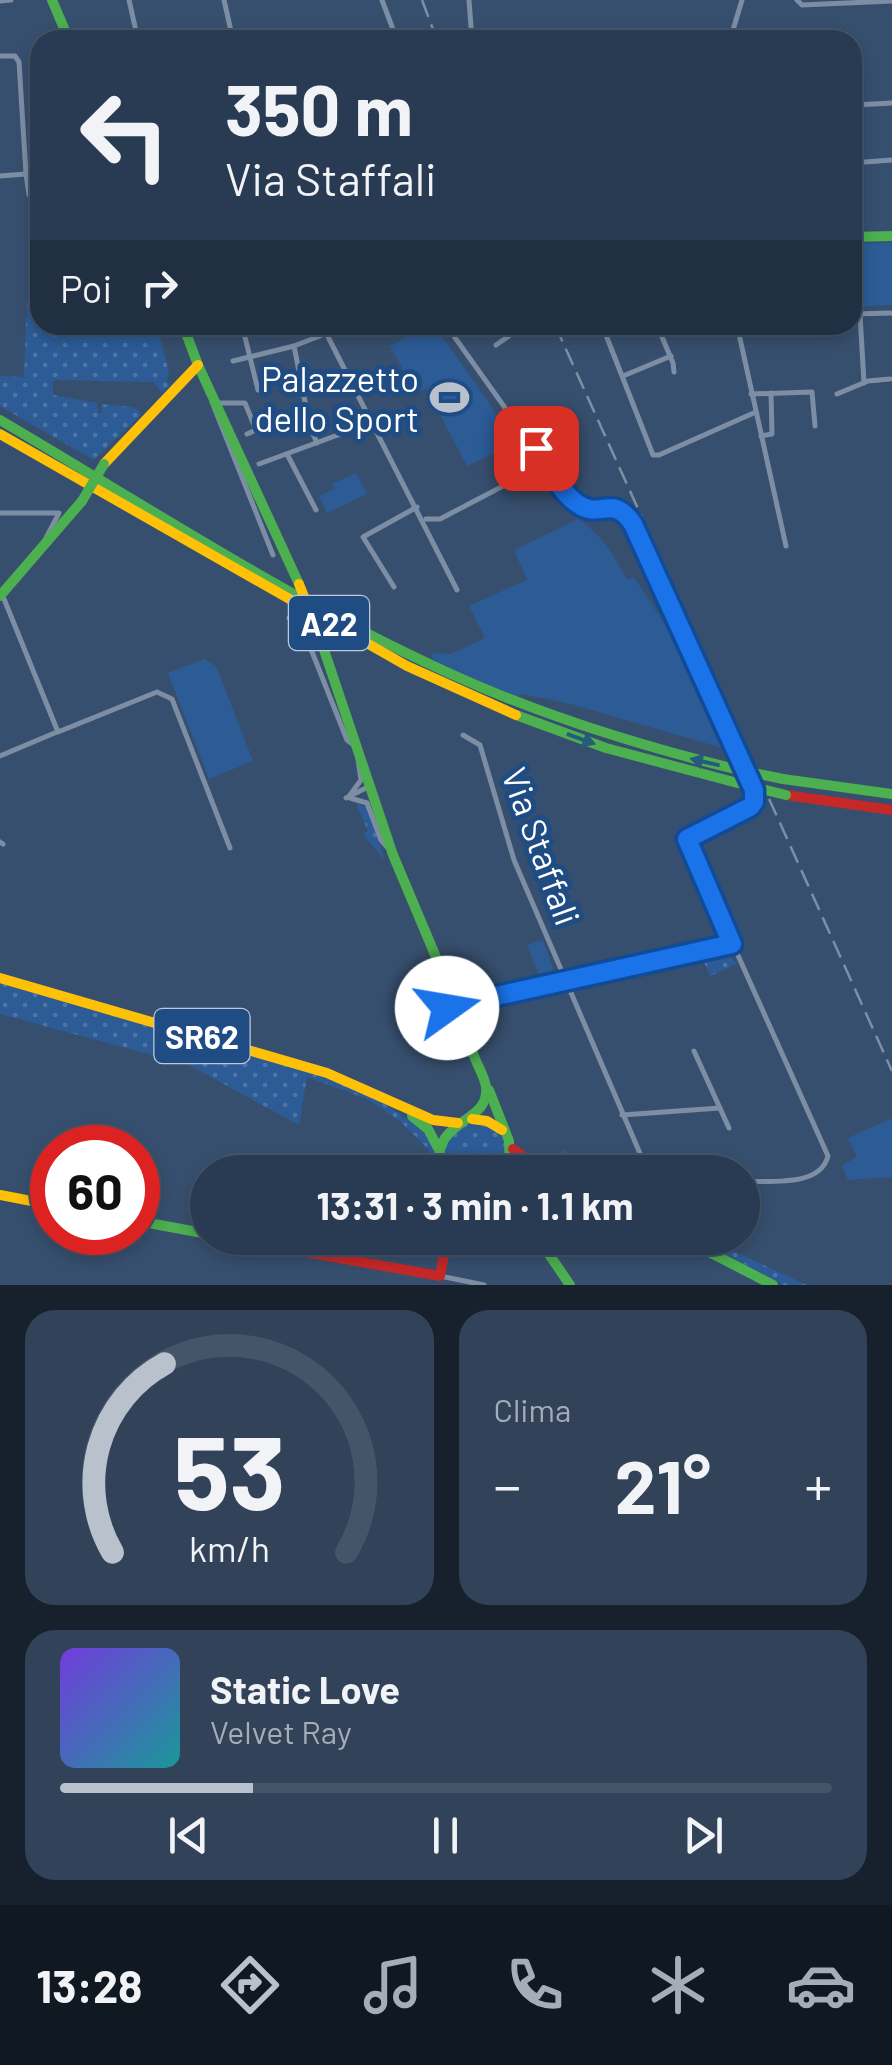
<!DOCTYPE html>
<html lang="it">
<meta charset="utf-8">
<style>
body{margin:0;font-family:Barlow,sans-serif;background:#314259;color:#f1f3f6;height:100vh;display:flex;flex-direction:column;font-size:38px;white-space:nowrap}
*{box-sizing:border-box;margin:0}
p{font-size:32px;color:#a5adb8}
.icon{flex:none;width:55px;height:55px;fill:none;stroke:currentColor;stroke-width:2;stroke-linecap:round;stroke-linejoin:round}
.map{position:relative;height:1285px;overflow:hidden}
.drawer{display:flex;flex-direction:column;gap:25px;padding:25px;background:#17202d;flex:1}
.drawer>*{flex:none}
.top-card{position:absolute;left:30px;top:30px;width:832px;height:305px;border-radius:30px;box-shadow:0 5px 15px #0003,0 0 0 2px #455569;background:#293b52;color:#f1f3f6;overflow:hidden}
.speed{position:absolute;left:30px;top:1125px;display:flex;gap:20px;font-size:50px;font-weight:700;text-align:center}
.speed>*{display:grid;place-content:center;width:130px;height:130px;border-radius:50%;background:#293b52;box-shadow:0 5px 15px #0003,0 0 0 2px #455569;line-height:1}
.speed .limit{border:15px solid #d22;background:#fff;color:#111}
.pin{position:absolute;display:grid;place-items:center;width:85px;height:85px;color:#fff;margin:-42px;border-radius:20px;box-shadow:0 5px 15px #0006}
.me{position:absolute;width:110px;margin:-55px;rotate:77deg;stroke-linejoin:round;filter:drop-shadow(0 0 8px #0008)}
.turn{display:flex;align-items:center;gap:35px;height:210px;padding:0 30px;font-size:45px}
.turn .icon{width:130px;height:130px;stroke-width:2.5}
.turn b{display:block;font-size:70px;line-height:85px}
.then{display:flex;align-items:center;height:95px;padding:0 30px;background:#0003;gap:20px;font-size:38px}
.big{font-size:75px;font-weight:700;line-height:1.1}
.drawer .widget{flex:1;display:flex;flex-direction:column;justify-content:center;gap:15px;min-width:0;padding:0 35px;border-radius:30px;background:#314259}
.drawer .dial{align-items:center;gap:0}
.dial svg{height:260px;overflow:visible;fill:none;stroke:#455569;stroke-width:7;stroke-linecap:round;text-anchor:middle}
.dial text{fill:#f1f3f6;stroke:none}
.song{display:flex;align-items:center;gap:30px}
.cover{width:120px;height:120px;border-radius:15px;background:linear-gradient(135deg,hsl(260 70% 55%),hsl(180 70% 35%))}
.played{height:10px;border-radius:5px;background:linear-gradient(90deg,#b9c1cc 25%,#455569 25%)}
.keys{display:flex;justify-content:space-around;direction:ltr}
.heat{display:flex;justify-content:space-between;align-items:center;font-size:55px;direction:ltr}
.drawer .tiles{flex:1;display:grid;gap:25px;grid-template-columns:1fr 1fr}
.widget:last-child{grid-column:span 2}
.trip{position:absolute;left:190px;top:1155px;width:570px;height:100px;border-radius:50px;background:#293b52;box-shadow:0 5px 15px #0003,0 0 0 2px #455569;font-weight:700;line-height:100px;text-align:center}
.tab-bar{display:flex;height:160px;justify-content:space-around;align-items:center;background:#101821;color:#a5adb8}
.tab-bar .icon{width:70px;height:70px}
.tab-bar .on{color:#b9c1cc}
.tab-bar b{font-size:45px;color:#f1f3f6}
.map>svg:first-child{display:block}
</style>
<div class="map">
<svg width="892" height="1285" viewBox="0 0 892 1285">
<defs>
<pattern id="grass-dots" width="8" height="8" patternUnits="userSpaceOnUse" patternTransform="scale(2.5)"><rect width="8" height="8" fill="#2c5b96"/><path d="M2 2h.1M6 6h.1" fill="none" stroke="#4c74a6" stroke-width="1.8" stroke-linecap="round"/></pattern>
</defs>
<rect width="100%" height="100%" fill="#374f6e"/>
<g fill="url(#grass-dots)">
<polygon points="27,299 40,299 40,325 129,325 138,332 158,329 169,372 167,383 171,384 162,393 153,382 53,380 53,395 97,403 98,413 102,413 101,404 133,407 139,411 141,415 94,460 0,406 0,376 24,377"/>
<polygon points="356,803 367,808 385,860 365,837 364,833 368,831"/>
<polygon points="716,954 731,957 737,964 710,976 702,957"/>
<polygon points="0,983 306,1071 369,1094 424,1130 433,1146 436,1172 425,1172 429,1150 401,1122 367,1099 307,1077 299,1125 189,1065 0,1014"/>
<path d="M472 1123C499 1124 515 1146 504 1172H447C439 1149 448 1131 472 1123Z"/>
<polygon points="565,1150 581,1172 560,1172 538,1162"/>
<polygon points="697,1238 705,1238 807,1285 782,1285"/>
</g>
<g fill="#2c5b96">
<polygon points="892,242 892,305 853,307 853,245"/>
<polygon points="418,325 434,325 518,444 510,472 503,476 504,459 495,460 492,454 467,466 426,388 416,393 390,346 407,337"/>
<polygon points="356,473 367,494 327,513 319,496 334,489 332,484"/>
<path d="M578 519C601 534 614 555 627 580L634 577 687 658 729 750 571 704 522 694 516 698 433 660 431 653 451 654 485 638 469 606 527 580 514 550Z"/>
<polygon points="204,659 216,666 253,761 209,779 168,673"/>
<polygon points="543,940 553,968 548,978 541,980 527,945"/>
<polygon points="892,1118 892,1177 848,1180 842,1165 857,1157 848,1138"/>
</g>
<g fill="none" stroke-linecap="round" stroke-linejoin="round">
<g stroke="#7d8ea4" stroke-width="5">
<polyline points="129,0 138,40"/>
<polyline points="224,0 233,40"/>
<polyline points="382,0 397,40"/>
<polyline points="469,0 472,40"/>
<polyline points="797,0 802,5 892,1"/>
<polyline points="0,1 11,0"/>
<polyline points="730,40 742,0"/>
<polyline points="0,56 15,56 19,62 26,174"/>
<polyline points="852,60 855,136"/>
<polyline points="855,105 892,103"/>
<polyline points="855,162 856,192"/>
<polyline points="852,163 892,160"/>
<polyline points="0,176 26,174 29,195 40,194"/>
<polyline points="852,314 892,313"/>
<polyline points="860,314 864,383"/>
<polyline points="242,325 258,390"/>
<polyline points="322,325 457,590"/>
<polyline points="446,325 533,447"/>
<polyline points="602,325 653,455 659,455 756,412"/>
<polyline points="657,325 673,363 674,372"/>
<polyline points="737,325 786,546"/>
<polyline points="496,345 509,336 516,325"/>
<polyline points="294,346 310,427 317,443"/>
<polyline points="233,361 294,346 325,334"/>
<polyline points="623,376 671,356"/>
<polyline points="751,394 812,392 815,426"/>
<polyline points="837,394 868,381 890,379"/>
<polyline points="212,402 273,555"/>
<polyline points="218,403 245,403 256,430 247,434"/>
<polyline points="761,436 772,434 771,393"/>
<circle cx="532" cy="455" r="8"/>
<polyline points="287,454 316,510"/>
<path d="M540 457C550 472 578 517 595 517 608 517 614 511 627 518"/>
<polyline points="259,464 373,422"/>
<path d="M574 502C599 518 613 495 633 523L754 790V802L750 807 690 835 688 844 828 1156C820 1188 769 1180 742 1182"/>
<polyline points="0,513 59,513 44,542"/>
<polyline points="426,519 440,519 509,483 531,463"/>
<polyline points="394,587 363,537 417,507"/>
<polyline points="2,594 58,732 157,692 172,699 230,848"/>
<polyline points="289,618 301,624 347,740 355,746"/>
<polyline points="463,735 480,745 514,860 648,1172"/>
<polyline points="0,756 57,732"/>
<polyline points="350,795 361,780 358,759"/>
<polyline points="346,798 370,786"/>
<polyline points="350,798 367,803 381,840 387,847"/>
<polyline points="0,842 3,844"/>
<polyline points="466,996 492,997 468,1008"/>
<polyline points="492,997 732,944"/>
<polyline points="694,1051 729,1128"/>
<polyline points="622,1115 720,1108"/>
<polyline points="440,1276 484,1285"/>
</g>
<g stroke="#4caf50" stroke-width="10">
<polyline points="52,0 69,40"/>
<polyline points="852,237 892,236"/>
<polyline points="183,325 198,365 299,584"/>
<path d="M0 420C148 507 294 603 451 674 543 716 640 746 739 770"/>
<polyline points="0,596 82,501"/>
<path d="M317 629 393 855 449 988 447 1008C463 1021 467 1038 474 1056 477 1065 485 1077 486 1087 490 1126 430 1116 440 1172"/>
<polyline points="516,715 606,748 745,785"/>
<polyline points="783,779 892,794"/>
<polyline points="449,988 468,1001 465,1023"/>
<polyline points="489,1090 509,1141 510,1172"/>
<polyline points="412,1116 428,1129 438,1148"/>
<polyline points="516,1172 528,1172"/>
<polyline points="138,1221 208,1234"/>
<polyline points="538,1238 570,1285"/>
<polyline points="682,1238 773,1285"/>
</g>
<g stroke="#ffc107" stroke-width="10">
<polyline points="0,434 407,666 516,715"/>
<polyline points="104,464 198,365"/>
<polyline points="0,978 327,1073 433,1120 458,1123"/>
<polyline points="472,1119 487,1121 502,1130"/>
<polyline points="0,1195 52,1205"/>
</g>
<g stroke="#c62828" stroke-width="10">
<polyline points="786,795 892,810"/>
<polyline points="513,1149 544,1172"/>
<polyline points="226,1238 440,1276 447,1238"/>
</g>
<g stroke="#7e8fa3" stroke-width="2.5" stroke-dasharray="18 8" stroke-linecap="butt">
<polyline points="422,0 437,40"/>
<polyline points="555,325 892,1071"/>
</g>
<g stroke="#4caf50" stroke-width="10">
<polyline points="82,501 104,464"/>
<polyline points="739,770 783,779"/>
<polyline points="745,785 786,795"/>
</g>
<polyline stroke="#ffc107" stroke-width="10" points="299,584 317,629"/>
</g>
<defs><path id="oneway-solid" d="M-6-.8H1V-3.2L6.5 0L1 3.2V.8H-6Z" transform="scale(2.5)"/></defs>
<g fill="#275b7c">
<use href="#oneway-solid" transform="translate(581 739) rotate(20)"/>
<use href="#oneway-solid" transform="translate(705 762) rotate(-167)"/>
</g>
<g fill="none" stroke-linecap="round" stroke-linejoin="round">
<defs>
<path id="route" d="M447 1008 453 1014H461L492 997 732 944 687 839 750 807 754 802V790L633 524C612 493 600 520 578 504 558 491 549 465 536 448"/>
</defs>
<use href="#route" stroke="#114b97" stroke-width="25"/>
<use href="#route" stroke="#1a73e8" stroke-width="18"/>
</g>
<defs>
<symbol id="stadium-bare" viewBox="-9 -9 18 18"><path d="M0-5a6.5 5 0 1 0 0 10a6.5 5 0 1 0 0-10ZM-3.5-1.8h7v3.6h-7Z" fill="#b9c1cc" stroke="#204c84" stroke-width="2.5" paint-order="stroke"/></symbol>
</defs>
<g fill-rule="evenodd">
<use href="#stadium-bare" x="422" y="370" width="55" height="55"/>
</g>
<g text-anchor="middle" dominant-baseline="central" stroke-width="10" stroke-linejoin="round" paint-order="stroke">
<g fill="#204c84" stroke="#bcc9da" stroke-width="2.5">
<rect x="289" y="596" width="80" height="54" rx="8"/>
<rect x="154.5" y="1009" width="95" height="54" rx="8"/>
</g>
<g font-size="32" font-weight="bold" fill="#fff">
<text x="329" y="623">A22</text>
<text x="202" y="1036">SR62</text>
</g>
<g font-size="35" fill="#fff" stroke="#204c84" text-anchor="end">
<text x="419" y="378">Palazzetto<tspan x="419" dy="40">dello Sport</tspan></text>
</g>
<g font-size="35" fill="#fff" stroke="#204c84">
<text transform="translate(542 846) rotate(70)">Via Staffali</text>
</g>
</g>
</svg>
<div class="speed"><div class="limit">60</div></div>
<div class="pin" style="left:536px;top:448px;background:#d93025"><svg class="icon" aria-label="arrive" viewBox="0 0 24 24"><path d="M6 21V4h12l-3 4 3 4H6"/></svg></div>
<svg class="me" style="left:447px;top:1008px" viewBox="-20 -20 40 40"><circle r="19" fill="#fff"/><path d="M0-13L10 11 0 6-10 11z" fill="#1a73e8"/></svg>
<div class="trip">13:31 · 3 min · 1.1 km</div>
<div class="top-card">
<div class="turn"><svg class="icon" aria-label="left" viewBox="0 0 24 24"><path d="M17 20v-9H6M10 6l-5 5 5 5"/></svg><div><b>350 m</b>Via Staffali</div></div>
<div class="then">Poi<svg class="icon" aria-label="right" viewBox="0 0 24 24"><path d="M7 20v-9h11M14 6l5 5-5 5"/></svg></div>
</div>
</div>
<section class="drawer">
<div class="tiles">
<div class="widget dial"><svg viewBox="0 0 100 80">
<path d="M14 69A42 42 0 1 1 86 69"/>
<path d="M14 69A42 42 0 0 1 30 11" stroke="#b9c1cc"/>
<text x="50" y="56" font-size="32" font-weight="700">53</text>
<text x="50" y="72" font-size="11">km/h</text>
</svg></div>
<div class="widget"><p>Clima</p>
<div class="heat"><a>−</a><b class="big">21°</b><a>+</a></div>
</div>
<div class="widget">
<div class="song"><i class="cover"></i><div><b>Static Love</b><p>Velvet Ray</p></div></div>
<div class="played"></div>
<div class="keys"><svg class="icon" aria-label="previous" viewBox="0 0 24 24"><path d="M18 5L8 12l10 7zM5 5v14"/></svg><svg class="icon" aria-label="pause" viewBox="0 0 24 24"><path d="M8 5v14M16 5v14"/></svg><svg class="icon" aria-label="next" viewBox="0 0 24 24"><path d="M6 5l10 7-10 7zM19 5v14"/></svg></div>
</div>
</div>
</section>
<nav class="tab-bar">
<b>13:28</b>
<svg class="icon on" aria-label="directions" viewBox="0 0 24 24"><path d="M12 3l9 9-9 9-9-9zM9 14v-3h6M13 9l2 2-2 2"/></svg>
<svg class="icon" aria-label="music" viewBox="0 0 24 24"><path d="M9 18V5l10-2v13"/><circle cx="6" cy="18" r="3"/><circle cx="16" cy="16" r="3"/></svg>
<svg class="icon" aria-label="phone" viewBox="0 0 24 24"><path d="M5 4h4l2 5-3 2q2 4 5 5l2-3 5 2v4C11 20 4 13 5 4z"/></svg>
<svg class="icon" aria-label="climate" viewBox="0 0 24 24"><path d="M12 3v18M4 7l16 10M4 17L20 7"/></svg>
<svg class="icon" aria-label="car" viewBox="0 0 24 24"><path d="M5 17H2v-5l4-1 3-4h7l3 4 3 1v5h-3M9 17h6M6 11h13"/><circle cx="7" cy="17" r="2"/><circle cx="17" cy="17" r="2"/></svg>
</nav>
